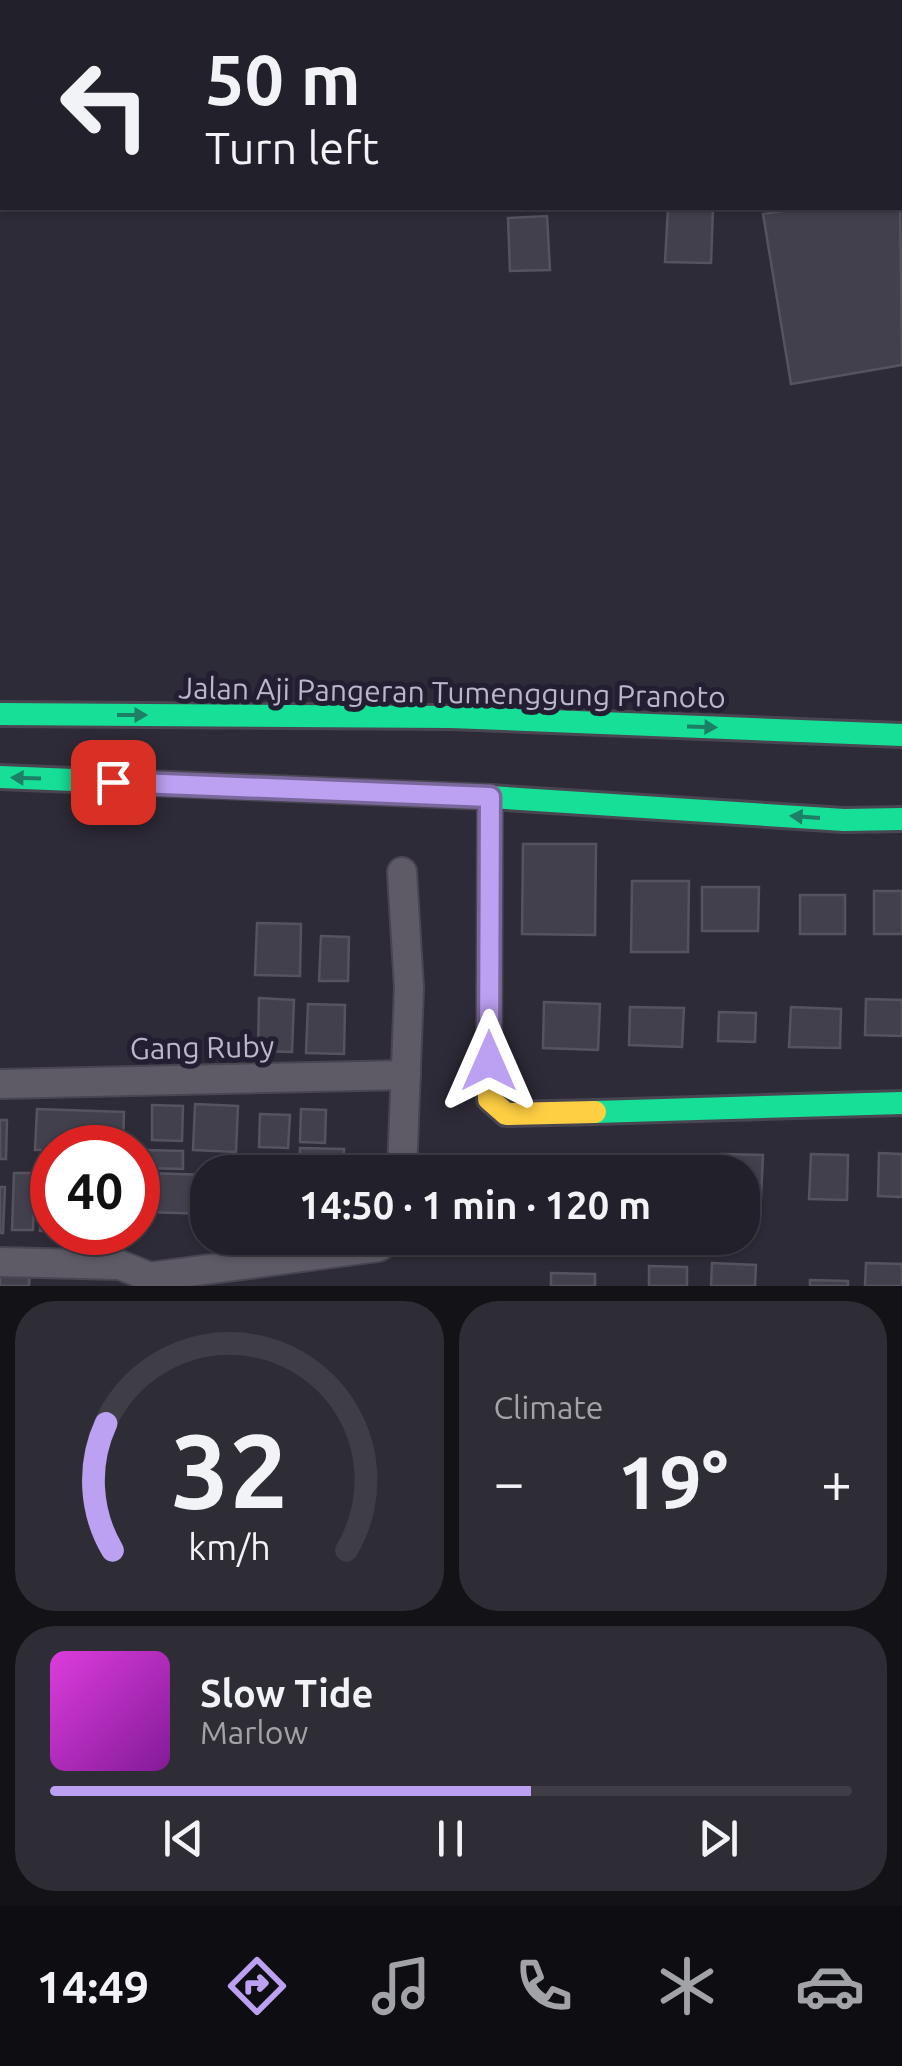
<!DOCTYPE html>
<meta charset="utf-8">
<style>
body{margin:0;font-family:Ubuntu,sans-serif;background:#2e2d36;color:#f1f3f6;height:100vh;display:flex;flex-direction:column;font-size:38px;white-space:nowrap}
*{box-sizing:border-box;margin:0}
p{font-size:32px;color:#a2a3a8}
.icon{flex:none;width:55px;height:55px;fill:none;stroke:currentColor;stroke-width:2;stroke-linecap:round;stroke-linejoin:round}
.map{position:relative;height:1286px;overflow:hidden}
.panel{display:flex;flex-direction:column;gap:15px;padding:15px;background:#131217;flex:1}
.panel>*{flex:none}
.guide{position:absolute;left:0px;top:0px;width:902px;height:210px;box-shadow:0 2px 8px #0004,0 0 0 2px #3f3e47;background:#22202a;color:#f1f3f6;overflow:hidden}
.speed{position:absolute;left:30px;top:1125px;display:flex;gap:20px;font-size:50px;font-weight:700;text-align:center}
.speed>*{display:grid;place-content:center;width:130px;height:130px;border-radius:50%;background:#22202a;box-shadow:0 2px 8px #0004,0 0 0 2px #3f3e47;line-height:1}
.speed .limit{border:15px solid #d22;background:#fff;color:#111}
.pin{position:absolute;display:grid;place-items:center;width:85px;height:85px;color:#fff;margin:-42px;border-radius:20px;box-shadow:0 5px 15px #0006}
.me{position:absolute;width:110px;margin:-55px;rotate:0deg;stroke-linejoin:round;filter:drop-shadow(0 0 8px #0008)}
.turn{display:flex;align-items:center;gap:35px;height:210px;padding:0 40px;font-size:45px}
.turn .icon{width:130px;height:130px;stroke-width:2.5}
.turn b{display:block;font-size:70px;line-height:85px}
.big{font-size:75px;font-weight:600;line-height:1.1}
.panel .widget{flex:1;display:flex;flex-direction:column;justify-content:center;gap:15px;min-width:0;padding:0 35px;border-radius:40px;background:#2e2d36}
.panel .dial{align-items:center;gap:0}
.dial svg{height:260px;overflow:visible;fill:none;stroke:#3f3e47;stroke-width:7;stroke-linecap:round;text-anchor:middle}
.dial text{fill:#f1f3f6;stroke:none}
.song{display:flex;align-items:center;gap:30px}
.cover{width:120px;height:120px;border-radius:15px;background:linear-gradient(135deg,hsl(300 70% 55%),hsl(290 70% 35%))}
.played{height:10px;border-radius:5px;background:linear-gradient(90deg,#bca0f2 60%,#3f3e47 60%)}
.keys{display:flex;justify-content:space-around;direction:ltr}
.heat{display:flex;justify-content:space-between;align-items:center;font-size:55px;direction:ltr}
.panel .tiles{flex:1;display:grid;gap:15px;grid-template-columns:1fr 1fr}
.widget:last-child{grid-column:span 2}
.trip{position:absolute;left:190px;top:1155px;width:570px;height:100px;border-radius:40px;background:#22202a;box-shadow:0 2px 8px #0004,0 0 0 2px #3f3e47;font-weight:600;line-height:100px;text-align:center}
.tab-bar{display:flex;height:160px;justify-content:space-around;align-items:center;background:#0e0d11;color:#a2a3a8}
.tab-bar .icon{width:70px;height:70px}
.tab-bar .on{color:#bca0f2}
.tab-bar b{font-size:45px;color:#f1f3f6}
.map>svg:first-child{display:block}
</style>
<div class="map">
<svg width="902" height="1286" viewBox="0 0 902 1286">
<rect width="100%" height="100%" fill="#2e2b38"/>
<g fill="#43404d" stroke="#56535f" stroke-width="2.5">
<polygon points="569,0 622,0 623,2 569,2"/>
<rect x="631" y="0" width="74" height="2"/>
<polygon points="796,0 859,0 796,2"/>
<polygon points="900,191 902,365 791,384 763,214 802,208 900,208"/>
<polygon points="668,208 713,208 711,263 665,262"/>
<polygon points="547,216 550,270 510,271 508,218"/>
<polygon points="523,844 596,844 595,935 522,934"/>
<polygon points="632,881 689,881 688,952 631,952"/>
<polygon points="702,887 759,887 758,931 702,931"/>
<rect x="874" y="891" width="28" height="43"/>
<rect x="800" y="895" width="45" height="39"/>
<polygon points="257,923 301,924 300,976 255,975"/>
<polygon points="321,936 349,937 348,981 319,981"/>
<polygon points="259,998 294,1000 292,1052 258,1051"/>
<polygon points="866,999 902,1000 902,1036 865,1035"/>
<polygon points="544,1002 600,1004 598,1050 543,1048"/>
<polygon points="308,1004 345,1005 344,1054 306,1053"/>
<polygon points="630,1007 684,1008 682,1047 629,1045"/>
<polygon points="791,1007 841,1009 840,1048 789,1047"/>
<polygon points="719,1012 756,1013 755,1042 718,1041"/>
<polygon points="195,1104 238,1106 236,1152 193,1150"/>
<polygon points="152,1105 183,1106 182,1141 152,1140"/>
<polygon points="37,1109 124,1112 123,1148 35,1150"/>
<polygon points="301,1109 326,1110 325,1143 300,1142"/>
<polygon points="260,1114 290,1115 288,1148 259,1147"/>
<polygon points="0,1120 7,1120 6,1159 0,1159"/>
<polygon points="300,1148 344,1149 343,1172 299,1172"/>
<polygon points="145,1150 183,1151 183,1169 144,1168"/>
<polygon points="879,1153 902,1154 902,1197 878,1196"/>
<polygon points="721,1154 763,1155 761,1198 742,1197 742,1172 721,1172"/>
<polygon points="811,1154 848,1155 847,1200 809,1199"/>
<polygon points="249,1158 292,1159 291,1172 249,1172"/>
<polygon points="536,1160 605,1161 605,1172 536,1172"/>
<polygon points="645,1164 688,1165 688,1172 645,1172"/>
<polygon points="43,1171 52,1172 52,1231 40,1231"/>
<polygon points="14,1173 35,1173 33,1230 12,1230"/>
<polygon points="148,1173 208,1175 208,1214 147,1212"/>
<polygon points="0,1187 5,1187 3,1233 0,1233"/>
<polygon points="712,1263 756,1265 755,1286 711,1286"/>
<polygon points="866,1263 902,1264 902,1286 865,1286"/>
<polygon points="649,1266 687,1267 687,1286 649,1286"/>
<polygon points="0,1268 30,1269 29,1286 0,1286"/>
<polygon points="551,1273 595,1274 595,1286 551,1286"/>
<polygon points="810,1280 848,1281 848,1286 810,1286"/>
</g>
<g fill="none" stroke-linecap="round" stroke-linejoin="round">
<defs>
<g id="street">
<polyline points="379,0 379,2"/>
<polyline points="550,0 550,2"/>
<polyline points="723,0 723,2"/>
<polyline points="891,0 891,2"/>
<polyline points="900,125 902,125"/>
<polyline points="0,1084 406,1075"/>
<polyline points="402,1172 409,988 402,872"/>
<polyline points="0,1262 120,1265 150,1277 378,1247 392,1238"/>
</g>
<g id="fast">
<polyline points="0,714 451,717 902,735"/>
<polyline points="0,777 490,797 844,820 902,819"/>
<polyline points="595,1112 902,1103"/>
</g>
<polyline id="slow" points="490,797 489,1099 506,1114 595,1112"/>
</defs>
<use href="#street" stroke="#494652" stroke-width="32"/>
<use href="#fast" stroke="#494652" stroke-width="28"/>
<use href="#slow" stroke="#494652" stroke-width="28"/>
<use href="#street" stroke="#5e5b66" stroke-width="28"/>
<use href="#fast" stroke="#16e098" stroke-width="22"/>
<use href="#slow" stroke="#ffcf43" stroke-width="22"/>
</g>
<defs><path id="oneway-solid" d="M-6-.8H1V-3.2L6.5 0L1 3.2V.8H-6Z" transform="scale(2.5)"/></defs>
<g fill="#1d7f66">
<use href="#oneway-solid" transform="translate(132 715)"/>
<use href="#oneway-solid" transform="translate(702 727) rotate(2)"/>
<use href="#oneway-solid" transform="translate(26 778) rotate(-178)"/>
<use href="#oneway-solid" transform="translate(805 817) rotate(-176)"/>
</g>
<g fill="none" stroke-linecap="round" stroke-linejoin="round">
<defs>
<polyline id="route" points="113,782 490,797 489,1061"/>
</defs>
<use href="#route" stroke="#7a689d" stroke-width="25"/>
<use href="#route" stroke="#bca0f2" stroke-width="18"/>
</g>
<g text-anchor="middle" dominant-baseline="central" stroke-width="10" stroke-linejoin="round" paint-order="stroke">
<g font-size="30" fill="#bbb6c9" stroke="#241e33">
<text transform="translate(452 692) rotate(1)">Jalan Aji Pangeran Tumenggung Pranoto</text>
<text transform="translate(202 1047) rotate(-1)">Gang Ruby</text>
</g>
</g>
</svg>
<div class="speed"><div class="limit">40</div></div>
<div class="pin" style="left:113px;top:782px;background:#d93025"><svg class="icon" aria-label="arrive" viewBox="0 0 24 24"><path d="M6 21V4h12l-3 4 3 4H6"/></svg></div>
<svg class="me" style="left:489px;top:1061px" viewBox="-20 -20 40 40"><path d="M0-17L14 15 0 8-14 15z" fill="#bca0f2" stroke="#fff" stroke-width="4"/></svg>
<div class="trip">14:50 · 1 min · 120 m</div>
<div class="guide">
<div class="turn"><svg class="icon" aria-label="left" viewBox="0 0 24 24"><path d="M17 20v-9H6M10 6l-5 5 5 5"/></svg><div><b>50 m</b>Turn left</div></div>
</div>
</div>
<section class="panel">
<div class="tiles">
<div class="widget dial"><svg viewBox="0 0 100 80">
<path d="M14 69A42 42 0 1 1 86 69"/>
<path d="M14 69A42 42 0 0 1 12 30" stroke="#bca0f2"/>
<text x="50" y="56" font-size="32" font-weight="700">32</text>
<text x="50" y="72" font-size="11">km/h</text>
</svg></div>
<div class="widget"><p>Climate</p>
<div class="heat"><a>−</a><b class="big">19°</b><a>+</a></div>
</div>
<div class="widget">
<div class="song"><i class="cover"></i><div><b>Slow Tide</b><p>Marlow</p></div></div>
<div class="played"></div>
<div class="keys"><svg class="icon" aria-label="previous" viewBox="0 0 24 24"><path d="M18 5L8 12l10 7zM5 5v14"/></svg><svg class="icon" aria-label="pause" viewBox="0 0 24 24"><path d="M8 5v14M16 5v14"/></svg><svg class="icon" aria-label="next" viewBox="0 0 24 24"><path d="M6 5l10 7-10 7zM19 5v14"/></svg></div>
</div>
</div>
</section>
<nav class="tab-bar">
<b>14:49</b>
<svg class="icon on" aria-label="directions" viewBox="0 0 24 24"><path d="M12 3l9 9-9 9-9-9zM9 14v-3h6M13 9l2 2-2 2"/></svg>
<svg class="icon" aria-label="music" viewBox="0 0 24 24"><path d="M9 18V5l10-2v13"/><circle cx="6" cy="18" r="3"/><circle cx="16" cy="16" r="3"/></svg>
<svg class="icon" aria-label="phone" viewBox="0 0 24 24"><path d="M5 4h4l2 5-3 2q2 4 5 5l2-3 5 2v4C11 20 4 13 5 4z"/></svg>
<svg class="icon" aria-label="climate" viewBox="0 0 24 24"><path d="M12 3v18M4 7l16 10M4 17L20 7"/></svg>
<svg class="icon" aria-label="car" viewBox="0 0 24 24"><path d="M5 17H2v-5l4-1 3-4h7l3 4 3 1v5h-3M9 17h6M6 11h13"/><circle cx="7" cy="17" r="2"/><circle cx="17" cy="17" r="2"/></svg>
</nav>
